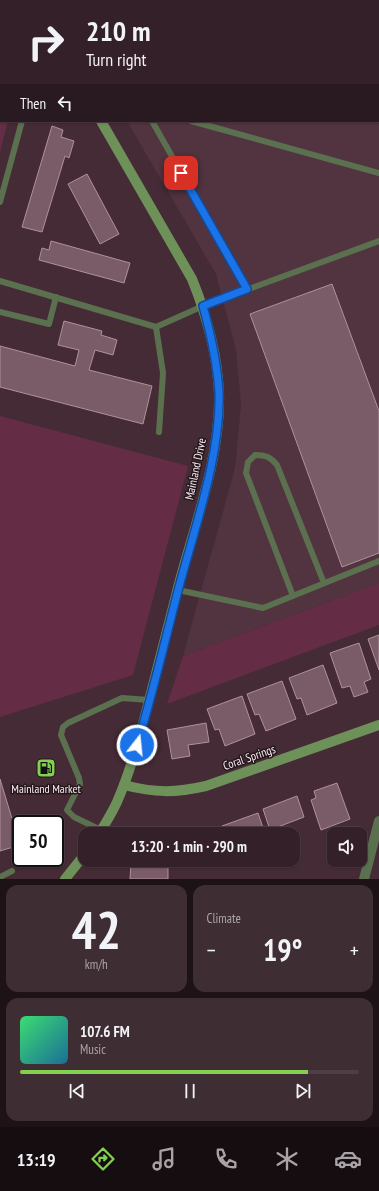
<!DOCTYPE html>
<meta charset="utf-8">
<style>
body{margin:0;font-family:"PT Sans Narrow",sans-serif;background:#3f2d34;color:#f1f3f6;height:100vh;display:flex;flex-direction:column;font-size:15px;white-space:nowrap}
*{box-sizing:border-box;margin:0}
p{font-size:13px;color:#a9a3a8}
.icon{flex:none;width:22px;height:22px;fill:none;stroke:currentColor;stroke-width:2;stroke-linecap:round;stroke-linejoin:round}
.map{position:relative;height:879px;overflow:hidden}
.side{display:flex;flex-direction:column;gap:6px;padding:6px;background:#1d1216;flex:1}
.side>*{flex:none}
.top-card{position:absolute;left:0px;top:0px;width:379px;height:122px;box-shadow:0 1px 3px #0004,0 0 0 1px #4e3e45;background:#342028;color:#f1f3f6;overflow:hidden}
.fabs{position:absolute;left:327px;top:827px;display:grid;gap:8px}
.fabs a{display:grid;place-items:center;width:40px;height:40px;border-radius:8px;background:#342028;box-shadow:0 1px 3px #0004,0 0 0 1px #4e3e45;font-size:20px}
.speed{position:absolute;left:12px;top:815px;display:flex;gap:8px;font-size:20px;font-weight:700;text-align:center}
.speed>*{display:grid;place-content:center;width:52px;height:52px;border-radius:50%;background:#342028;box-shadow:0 1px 3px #0004,0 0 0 1px #4e3e45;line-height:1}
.speed .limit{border:2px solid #111;border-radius:6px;background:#fff;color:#111}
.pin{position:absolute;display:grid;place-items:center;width:34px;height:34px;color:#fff;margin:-17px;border-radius:8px;box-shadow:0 2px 6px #0006}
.me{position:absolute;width:44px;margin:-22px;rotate:16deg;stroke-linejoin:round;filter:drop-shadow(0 0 3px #0008)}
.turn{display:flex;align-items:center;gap:14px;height:84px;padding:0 20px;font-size:18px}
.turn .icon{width:52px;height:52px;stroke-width:2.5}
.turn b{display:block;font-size:28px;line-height:34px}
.then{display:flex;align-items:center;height:38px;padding:0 20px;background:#0003;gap:8px;font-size:15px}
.big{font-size:30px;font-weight:800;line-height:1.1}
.side .widget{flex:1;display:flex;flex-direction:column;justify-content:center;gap:6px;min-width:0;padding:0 14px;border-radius:12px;background:#3f2d34}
.side .dial{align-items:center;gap:0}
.dial b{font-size:52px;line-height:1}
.song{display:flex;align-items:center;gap:12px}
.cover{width:48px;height:48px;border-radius:6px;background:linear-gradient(135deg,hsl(140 70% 55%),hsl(200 70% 35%))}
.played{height:4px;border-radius:2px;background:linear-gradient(90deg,#83d04e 85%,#4e3e45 85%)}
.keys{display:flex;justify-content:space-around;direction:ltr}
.heat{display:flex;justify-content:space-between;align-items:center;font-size:22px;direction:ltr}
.side .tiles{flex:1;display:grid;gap:6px;grid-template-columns:1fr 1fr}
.widget:last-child{grid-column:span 2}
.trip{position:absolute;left:78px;top:827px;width:222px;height:40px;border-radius:12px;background:#342028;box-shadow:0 1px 3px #0004,0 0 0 1px #4e3e45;font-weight:800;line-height:40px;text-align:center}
.tabs{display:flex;height:64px;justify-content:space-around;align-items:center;background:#150d10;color:#a9a3a8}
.tabs .icon{width:28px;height:28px}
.tabs .active{color:#83d04e}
.tabs b{font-size:18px;color:#f1f3f6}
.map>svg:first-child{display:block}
</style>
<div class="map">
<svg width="379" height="879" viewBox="0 0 379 879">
<rect width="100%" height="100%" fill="#452b35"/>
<polygon fill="#523340" points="57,0 379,0 379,583 183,656 235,468 241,404 236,350 216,274 127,121 378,121 378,1"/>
<g fill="#642d45">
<polygon points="0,14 1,121 8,121 0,152"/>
<polygon points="0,416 188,466 133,675 0,717"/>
<polygon points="379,583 379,625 167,704 183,656"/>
</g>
<g fill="#795c67" stroke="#b0909c">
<polygon points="268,0 325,0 329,1 270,1"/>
<polygon points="52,126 63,130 61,137 74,141 69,158 65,156 42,232 22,227"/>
<polygon points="87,174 119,234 100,244 68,184"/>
<polygon points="51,241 130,263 124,283 39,260 42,248 49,250"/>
<polygon points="332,284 379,411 379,553 342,567 250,314"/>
<polygon points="64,321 102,331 101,335 117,340 113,355 95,350 89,370 152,386 143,424 0,387 0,346 75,366 79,350 58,345"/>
<polygon points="379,635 379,670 368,639"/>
<polygon points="359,643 371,679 364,682 368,692 354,697 350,686 342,688 330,653"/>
<polygon points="323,665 337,703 307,715 301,698 297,699 289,678"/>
<polygon points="282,681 296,719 266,731 259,714 255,715 247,694"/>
<polygon points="242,696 255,734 225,746 219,729 215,730 207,709"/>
<polygon points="206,723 209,742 188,745 190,756 172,759 167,730"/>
<polygon points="0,779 20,845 0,851"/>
<polygon points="337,783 350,819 321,830 311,800 316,798 314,791"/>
<polygon points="297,796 304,817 270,830 263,809"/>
<polygon points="258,813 265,834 225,834 222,826"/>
<polygon points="131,864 168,867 168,879 130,879"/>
</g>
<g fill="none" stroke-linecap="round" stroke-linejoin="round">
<g stroke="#5a704e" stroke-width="6">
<polyline points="79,0 80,1"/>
<polyline points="234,0 238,1"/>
<polyline points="59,1 60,0"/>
<polyline points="378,40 379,40"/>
<polyline points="152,121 247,289"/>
<polyline points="191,121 379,173"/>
<polyline points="0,202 22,121"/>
<polyline points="0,281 156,327"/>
<polyline points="0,312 49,324 56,297"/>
<polyline points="159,432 163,373 156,327 203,306 379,241"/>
<polyline points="178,590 263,608 379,561"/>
<path d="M293 596 246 473 248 462 255 455C265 455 271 457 277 465L324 583"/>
<polyline points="101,830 74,817 67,810 80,784 79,778 61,735 63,727 68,723 122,698 149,700"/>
<polyline points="0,877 12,871"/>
</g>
<polyline stroke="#5a704e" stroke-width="10" points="364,879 379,821"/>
<g stroke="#6e915a" stroke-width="10">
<polyline points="30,0 30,1"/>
<path d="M124 785C155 793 175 793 206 786L379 725"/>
<path d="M99 834C105 824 112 813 117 802 131 770 140 735 149 701 159 662 169 623 179 584 195 524 221 456 219 393 217 352 207 316 192 279L101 121"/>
<polyline points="65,879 85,854"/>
</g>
</g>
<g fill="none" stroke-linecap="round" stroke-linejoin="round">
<defs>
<path id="route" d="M137 745C153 693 165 640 179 587 195 527 221 454 219 392 217 362 211 335 203 306L247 289 181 173"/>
</defs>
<use href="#route" stroke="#114b97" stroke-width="10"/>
<use href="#route" stroke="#1a73e8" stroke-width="7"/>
</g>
<defs>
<symbol id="fuel-square" viewBox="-11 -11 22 22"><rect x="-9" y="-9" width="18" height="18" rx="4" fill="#83d04e" stroke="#24181c"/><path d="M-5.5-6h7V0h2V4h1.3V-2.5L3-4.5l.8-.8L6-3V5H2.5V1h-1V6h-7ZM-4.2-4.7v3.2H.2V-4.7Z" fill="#111"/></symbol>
</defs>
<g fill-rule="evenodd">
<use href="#fuel-square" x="35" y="757" width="22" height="22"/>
</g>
<g text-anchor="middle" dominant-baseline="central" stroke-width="3" stroke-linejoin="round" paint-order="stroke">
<g font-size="12" fill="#fae8ef" stroke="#24181c">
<text transform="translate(195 469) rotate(-78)">Mainland Drive</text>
<text transform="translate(249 757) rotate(-19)">Coral Springs</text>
</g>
<g font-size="12" fill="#fae8ef" stroke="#24181c">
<text x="46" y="788">Mainland Market</text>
</g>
</g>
</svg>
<div class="fabs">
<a><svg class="icon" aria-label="sound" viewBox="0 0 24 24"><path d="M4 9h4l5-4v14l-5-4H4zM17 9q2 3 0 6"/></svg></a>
</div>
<div class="speed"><div class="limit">50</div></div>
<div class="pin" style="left:181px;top:173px;background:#d93025"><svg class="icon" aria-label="arrive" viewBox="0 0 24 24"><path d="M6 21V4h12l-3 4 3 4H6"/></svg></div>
<svg class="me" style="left:137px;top:745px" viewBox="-20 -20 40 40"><circle r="17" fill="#1a73e8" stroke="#fff" stroke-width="3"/><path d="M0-11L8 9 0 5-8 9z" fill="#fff"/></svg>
<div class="trip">13:20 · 1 min · 290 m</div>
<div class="top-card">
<div class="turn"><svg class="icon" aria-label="right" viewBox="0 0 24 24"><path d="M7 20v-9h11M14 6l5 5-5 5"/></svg><div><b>210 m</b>Turn right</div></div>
<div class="then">Then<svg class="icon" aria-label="left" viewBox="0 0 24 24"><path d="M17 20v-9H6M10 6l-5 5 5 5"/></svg></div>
</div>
</div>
<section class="side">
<div class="tiles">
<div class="widget dial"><b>42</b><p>km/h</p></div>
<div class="widget"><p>Climate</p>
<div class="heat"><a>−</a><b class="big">19°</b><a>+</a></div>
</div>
<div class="widget">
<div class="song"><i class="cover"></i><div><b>107.6 FM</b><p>Music</p></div></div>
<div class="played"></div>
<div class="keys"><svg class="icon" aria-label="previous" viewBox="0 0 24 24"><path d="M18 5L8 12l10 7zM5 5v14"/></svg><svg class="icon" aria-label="pause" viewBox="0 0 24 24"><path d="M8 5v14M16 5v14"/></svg><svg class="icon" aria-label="next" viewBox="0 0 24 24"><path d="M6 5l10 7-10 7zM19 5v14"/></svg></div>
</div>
</div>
</section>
<nav class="tabs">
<b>13:19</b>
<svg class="icon active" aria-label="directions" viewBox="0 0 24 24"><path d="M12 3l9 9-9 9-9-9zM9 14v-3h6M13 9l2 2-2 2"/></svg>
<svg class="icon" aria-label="music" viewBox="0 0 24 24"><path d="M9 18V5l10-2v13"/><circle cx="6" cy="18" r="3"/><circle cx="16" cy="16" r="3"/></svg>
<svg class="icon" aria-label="phone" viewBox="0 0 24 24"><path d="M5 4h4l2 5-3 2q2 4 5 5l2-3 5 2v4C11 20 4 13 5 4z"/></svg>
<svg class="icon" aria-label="climate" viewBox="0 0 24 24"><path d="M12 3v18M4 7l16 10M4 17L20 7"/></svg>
<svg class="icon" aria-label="car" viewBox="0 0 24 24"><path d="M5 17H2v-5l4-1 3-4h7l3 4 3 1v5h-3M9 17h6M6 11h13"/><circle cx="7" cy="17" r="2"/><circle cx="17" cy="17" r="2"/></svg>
</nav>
